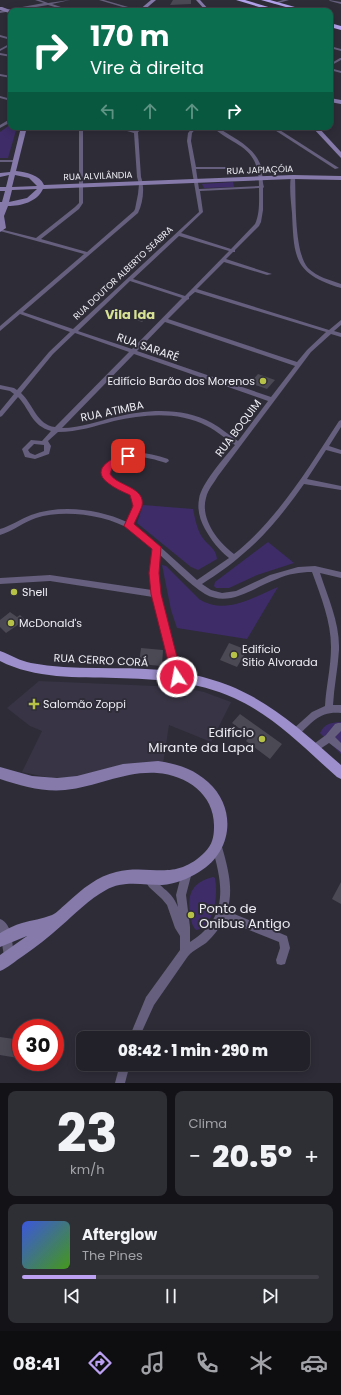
<!DOCTYPE html>
<html lang="pt">
<meta charset="utf-8">
<style>
body{margin:0;font-family:Poppins,sans-serif;background:#2e2e35;color:#f1f3f6;height:100vh;display:flex;flex-direction:column;font-size:15px;white-space:nowrap}
*{box-sizing:border-box;margin:0}
p{font-size:13px;color:#a2a3a8}
.icon{flex:none;width:22px;height:22px;fill:none;stroke:currentColor;stroke-width:2;stroke-linecap:round;stroke-linejoin:round}
.map{position:relative;height:1083px;overflow:hidden}
.drawer{display:flex;flex-direction:column;gap:8px;padding:8px;background:#131217;flex:1}
.drawer>*{flex:none}
.banner{position:absolute;left:8px;top:8px;width:325px;height:122px;border-radius:8px;box-shadow:0 2px 10px #0003,0 0 0 1px #3f3e46;background:#0b6e4f;color:#fff;overflow:hidden}
.speed{position:absolute;left:12px;top:1019px;display:flex;gap:8px;font-size:20px;font-weight:700;text-align:center}
.speed>*{display:grid;place-content:center;width:52px;height:52px;border-radius:50%;background:#222129;box-shadow:0 2px 10px #0003,0 0 0 1px #3f3e46;line-height:1}
.speed .limit{border:6px solid #d22;background:#fff;color:#111}
.pin{position:absolute;display:grid;place-items:center;width:34px;height:34px;color:#fff;margin:-17px;border-radius:8px;box-shadow:0 2px 6px #0006}
.me{position:absolute;width:44px;margin:-22px;rotate:349deg;stroke-linejoin:round;filter:drop-shadow(0 0 3px #0008)}
.turn{display:flex;align-items:center;gap:14px;height:84px;padding:0 16px;font-size:18px}
.turn .icon{width:52px;height:52px;stroke-width:2.5}
.turn b{display:block;font-size:28px;line-height:34px}
.lanes{display:flex;align-items:center;height:38px;padding:0 16px;background:#0003;justify-content:center;gap:20px;direction:ltr}
.lanes .off{opacity:.35}
.big{font-size:30px;font-weight:800;line-height:1.1}
.drawer .widget{flex:1;display:flex;flex-direction:column;justify-content:center;gap:6px;min-width:0;padding:0 14px;border-radius:8px;background:#2e2e35}
.drawer .dial{align-items:center;gap:0}
.dial b{font-size:52px;line-height:1}
.song{display:flex;align-items:center;gap:12px}
.cover{width:48px;height:48px;border-radius:6px;background:linear-gradient(135deg,hsl(230 70% 55%),hsl(100 70% 35%))}
.played{height:4px;border-radius:2px;background:linear-gradient(90deg,#bca0f2 25%,#3f3e46 25%)}
.keys{display:flex;justify-content:space-around;direction:ltr}
.heat{display:flex;justify-content:space-between;align-items:center;font-size:22px;direction:ltr}
.drawer .tiles{flex:1;display:grid;gap:8px;grid-template-columns:1fr 1fr}
.widget:last-child{grid-column:span 2}
.trip{position:absolute;left:76px;top:1031px;width:234px;height:40px;border-radius:8px;background:#222129;box-shadow:0 2px 10px #0003,0 0 0 1px #3f3e46;font-weight:800;line-height:40px;text-align:center}
.dock{display:flex;height:64px;justify-content:space-around;align-items:center;background:#0e0d10;color:#a2a3a8}
.dock .icon{width:28px;height:28px}
.dock .current{color:#bca0f2}
.dock b{font-size:18px;color:#f1f3f6}
.map>svg:first-child{display:block}
</style>
<div class="map">
<svg width="341" height="1083" viewBox="0 0 341 1083">
<rect width="100%" height="100%" fill="#2e2c37"/>
<polygon fill="#383445" points="39,681 178,687 204,692 231,702 211,742 169,725 163,764 74,777 51,778 22,772 42,731 30,726 7,708"/>
<g fill="#3e2c68">
<polygon points="11,124 11,127 17,127 8,158 0,158 0,132"/>
<polygon points="233,182 234,187 204,188 202,184"/>
<path d="M143 505 193 509C195 519 197 529 202 537 208 546 216 548 217 559L198 570 191 567 137 523Z"/>
<polygon points="268,542 294,563 257,575 229,588 216,588 214,586 215,582"/>
<path d="M162 565 166 566 199 599C226 616 253 597 278 587L247 639 177 628 171 610Z"/>
<path d="M341 722V754L320 733C325 723 330 723 341 722Z"/>
<path d="M213 877 215 878C218 896 215 913 205 928L196 930C191 925 191 918 190 912 187 892 194 882 213 877Z"/>
</g>
<g fill="#4b4954">
<polygon points="173,0 191,0 191,4 170,5"/>
<polygon points="142,311 151,314 142,322 133,319"/>
<polygon points="258,374 275,380 267,389 250,383"/>
<polygon points="10,612 17,617 20,615 25,620 6,633 0,627 0,620"/>
<polygon points="229,643 247,650 237,667 220,660"/>
<polygon points="141,648 163,650 162,666 139,664"/>
<polygon points="240,714 282,744 270,759 246,741 250,736 232,723"/>
<polygon points="341,882 341,904 332,899"/>
<polygon points="0,1037 21,1040 18,1058 0,1055"/>
</g>
<g fill="none" stroke-linecap="round" stroke-linejoin="round">
<g fill="#665f7d" fill-rule="evenodd">
<polygon points="35,0 40,0 48,3 70,0 52,4 73,11 68,11 48,5 0,13 0,11 44,3"/>
<polygon points="99,0 104,0 142,11 136,11"/>
<polygon points="283,0 289,0 275,4 273,3"/>
<polygon points="329,0 341,2 341,4 330,1"/>
<polygon points="274,9 275,11 261,11"/>
<polygon points="0,35 11,38 11,40 0,37"/>
<polygon points="11,43 11,45 0,51 0,49"/>
<polygon points="330,46 341,49 341,51 330,48"/>
<polygon points="0,53 11,55 11,57 0,55"/>
<polygon points="340,58 341,58 341,60 330,66 330,64"/>
<polygon points="330,68 341,71 341,73 330,70"/>
<polygon points="0,74 11,76 11,78 0,76"/>
<polygon points="0,96 11,99 11,101 0,98"/>
<polygon points="10,119 11,119 11,122 0,128 0,125"/>
<path d="M79 127H83V203L79 209 41 239 87 252 134 211 135 209 138 194 139 184 137 177 134 133 113 127H120L135 131 140 127H145L138 132 141 177C145 188 143 203 138 213L23 312 73 329 199 212 187 141 188 133 193 127H197L192 133 191 141 196 167H236L238 168 236 169H196L199 189 259 186C259 146 237 148 212 127H217C233 138 254 146 261 166 263 173 262 181 264 187L263 188V210L261 222 259 226 235 250V252H233L226 259 272 274 267 275 224 262 197 289 329 330 341 320V325L334 331 341 333V337L331 334 311 352 218 476C214 483 208 489 206 498 200 519 218 542 234 554 278 519 309 467 339 421L341 420V427L329 446 341 450V454L326 450 307 479 341 486V490L304 484C287 508 267 534 244 553 231 565 217 574 202 584L211 590 222 593 236 591 270 575 298 567 315 566 341 572V578L320 573C328 598 340 623 339 650 338 668 334 686 333 705H341V713C320 711 312 722 298 736L295 737 292 736 291 733 292 730 312 712 325 706C326 687 331 667 331 647 331 621 321 597 312 572 300 572 288 574 277 579 254 587 230 608 205 594 188 583 173 567 159 554 155 596 171 637 181 677L180 679 177 680 174 679 173 677 153 597 50 581 0 584V578L50 575 152 590 151 564 152 548C146 542 139 535 131 530 107 515 64 509 36 518 24 522 13 531 0 535V529C11 526 20 519 31 515 61 504 99 509 127 522 138 498 135 496 113 485 110 483 106 481 104 477 103 474 104 470 104 467 119 446 147 452 168 459L169 461 166 463C146 457 127 451 110 468 110 470 110 472 110 474 113 488 145 482 139 510 138 515 135 520 133 525L146 534 197 580 229 558C219 550 211 540 205 529 200 520 197 510 199 499 201 484 224 458 235 445 226 439 217 431 207 426 179 411 144 414 114 421 95 426 78 432 58 432L48 441 51 446 49 454 35 459 25 457 22 449 31 440 42 441 51 431C31 425 31 411 18 397L2 416 0 417V411L14 394 10 391 0 389V385L14 388 17 390 49 352 70 332 20 314 0 331V326L84 254 0 231V229L36 238 75 207 79 203ZM259 188C259 201 260 213 255 224L231 249 181 233 203 212 200 191ZM179 236 229 251 185 296 133 279ZM130 281 182 298 132 349 78 331ZM195 292 326 332 307 350 297 362 168 319 187 300 189 299V297ZM165 322 295 366 271 397 137 351ZM75 333 129 352 55 427C37 425 33 404 21 393L53 354ZM134 354 268 401 238 441C229 435 221 428 212 423 184 407 147 409 116 417 98 421 81 428 62 428ZM34 444 44 445V451L35 455 30 453 28 450Z"/>
<polygon points="270,127 275,127 339,168 335,169"/>
<polygon points="0,160 16,160 18,161 16,162 0,162"/>
<path d="M291 176 295 177C296 199 294 252 308 268 317 277 330 280 341 284V288C294 274 294 258 292 213 291 202 289 187 291 176Z"/>
<polygon points="338,723 341,723 341,731 335,737 341,743 341,752 329,743 314,753 311,752 310,749 311,746 326,735 335,724"/>
<path d="M217 842 220 844 222 847C228 868 234 890 227 911L287 936 290 948 285 964 281 965 277 964 276 960 280 948 279 942 224 920C219 928 214 936 206 943 199 948 191 951 186 959L154 1005 139 1038H129L146 997 180 950V936L175 928 167 905 162 899 149 887 143 877 145 874 148 872C153 874 153 878 157 882 167 892 172 893 178 907L176 895 182 872 184 869 187 867 190 869 192 872 186 895 190 927V942C229 918 223 885 212 847L214 844Z"/>
<path d="M0 919C13 924 12 944 14 956L13 960 9 961 5 960 4 956 0 932Z"/>
<polygon points="120,1064 130,1064 125,1083 115,1083"/>
</g>
<g fill="#857aaa" fill-rule="evenodd">
<polygon points="151,0 156,0 143,11 138,11"/>
<polygon points="196,0 200,0 210,11 206,11"/>
<polygon points="0,7 2,7 13,11 9,13 0,10"/>
<polygon points="330,98 341,100 341,104 330,102"/>
<path d="M21 127H27L16 171C26 172 40 175 44 185L293 175 341 176V180L293 179 43 189C37 202 21 206 8 206L4 216 6 228 0 232V202H2L5 191H0V187H6L9 175 0 177V173L10 172ZM15 175 29 178 37 186 12 187ZM37 189 27 198 9 202 12 190Z"/>
<polygon points="312,127 318,127 341,152 341,158"/>
<path d="M158 761C177 764 194 769 208 782 237 808 233 852 199 872 188 879 175 884 162 885 143 885 123 880 106 890 89 899 75 914 61 926 49 937 36 947 23 956 15 961 8 968 0 971V955L27 936 0 947V933C7 929 15 925 22 923 32 920 42 919 52 915 57 913 63 906 68 902 82 889 98 876 116 872 151 863 174 883 205 852 212 845 214 837 214 827 215 795 187 775 157 773 124 771 97 787 65 790 43 792 21 786 0 779V767L32 776 57 778 77 776 123 764Z"/>
</g>
<path fill="#9d8fcc" fill-rule="evenodd" d="M0 651C11 655 20 661 31 663 74 671 119 666 162 670 244 678 282 713 341 765V779L337 777C305 749 274 716 234 698 197 681 156 679 116 678 77 677 35 679 0 661Z"/>
<g fill="#b2a2eb" fill-rule="evenodd">
<polygon points="236,0 245,0 275,9 272,11"/>
<polygon points="261,0 270,0 309,11 300,11"/>
<polygon points="330,23 341,26 341,30 330,27"/>
</g>
</g>
<path fill="#e11d48" stroke="#92132f" d="M128 453 132 456 131 458 113 465 110 474C117 486 146 487 142 506 140 512 136 519 134 524L161 547 159 573 161 594 182 677 180 680H173L172 677 151 594 149 573 152 549 124 526 133 506 130 495C123 492 114 488 108 483 88 468 116 456 128 453Z"/>
<g fill="#b6c148" stroke="#2e2c37" stroke-width="1.5">
<circle cx="263" cy="381" r="4"/>
<circle cx="14" cy="592" r="4"/>
<circle cx="11" cy="623" r="4"/>
<circle cx="234" cy="655" r="4"/>
<path d="M32 698h4v4h4v4h-4v4h-4v-4h-4v-4h4z"/>
<circle cx="262" cy="739" r="4"/>
<circle cx="191" cy="915" r="4"/>
</g>
<g text-anchor="middle" dominant-baseline="central" stroke-width="4" stroke-linejoin="round" paint-order="stroke">
<g font-size="9" fill="#eeedf4" stroke="#2e2c37">
<text transform="translate(260 170) rotate(-2)">RUA JAPIAÇÓIA</text>
<text transform="translate(98 176) rotate(-2)">RUA ALVILÂNDIA</text>
<text transform="translate(123 273) rotate(-43)">RUA DOUTOR ALBERTO SEABRA</text>
</g>
<g font-size="11" fill="#eeedf4" stroke="#2e2c37">
<text transform="translate(148 347) rotate(19)">RUA SARARÉ</text>
<text transform="translate(112 411) rotate(-12)">RUA ATIMBA</text>
<text transform="translate(238 428) rotate(-53)">RUA BOQUIM</text>
<text transform="translate(101 660) rotate(3)">RUA CERRO CORÁ</text>
</g>
<g font-size="11" fill="#eeedf4" stroke="#2e2c37" text-anchor="start">
<text x="255" y="381" text-anchor="end">Edifício Barão dos Morenos</text>
<text x="22" y="592">Shell</text>
<text x="19" y="623">McDonald's</text>
<text x="242" y="649">Edifício<tspan x="242" dy="13">Sitio Alvorada</tspan></text>
<text x="43" y="704">Salomão Zoppi</text>
</g>
<g font-size="13" font-weight="bold" fill="#d7e193" stroke="#2e2c37">
<text x="130" y="314">Vila Ida</text>
</g>
<g font-size="13" fill="#eeedf4" stroke="#2e2c37" text-anchor="end">
<text x="254" y="732">Edifício<tspan x="254" dy="15">Mirante da Lapa</tspan></text>
<text x="199" y="908" text-anchor="start">Ponto de<tspan x="199" dy="15">Onibus Antigo</tspan></text>
</g>
</g>
</svg>
<div class="speed"><div class="limit">30</div></div>
<div class="pin" style="left:128px;top:456px;background:#d93025"><svg class="icon" aria-label="arrive" viewBox="0 0 24 24"><path d="M6 21V4h12l-3 4 3 4H6"/></svg></div>
<svg class="me" style="left:177px;top:677px" viewBox="-20 -20 40 40"><circle r="17" fill="#e11d48" stroke="#fff" stroke-width="3"/><path d="M0-11L8 9 0 5-8 9z" fill="#fff"/></svg>
<div class="trip">08:42 · 1 min · 290 m</div>
<div class="banner">
<div class="turn"><svg class="icon" aria-label="right" viewBox="0 0 24 24"><path d="M7 20v-9h11M14 6l5 5-5 5"/></svg><div><b>170 m</b>Vire à direita</div></div>
<div class="lanes"><svg class="icon off" aria-label="left" viewBox="0 0 24 24"><path d="M17 20v-9H6M10 6l-5 5 5 5"/></svg><svg class="icon off" aria-label="ahead" viewBox="0 0 24 24"><path d="M12 20V5M6 11l6-6 6 6"/></svg><svg class="icon off" aria-label="ahead" viewBox="0 0 24 24"><path d="M12 20V5M6 11l6-6 6 6"/></svg><svg class="icon" aria-label="right" viewBox="0 0 24 24"><path d="M7 20v-9h11M14 6l5 5-5 5"/></svg></div>
</div>
</div>
<section class="drawer">
<div class="tiles">
<div class="widget dial"><b>23</b><p>km/h</p></div>
<div class="widget"><p>Clima</p>
<div class="heat"><a>−</a><b class="big">20.5°</b><a>+</a></div>
</div>
<div class="widget">
<div class="song"><i class="cover"></i><div><b>Afterglow</b><p>The Pines</p></div></div>
<div class="played"></div>
<div class="keys"><svg class="icon" aria-label="previous" viewBox="0 0 24 24"><path d="M18 5L8 12l10 7zM5 5v14"/></svg><svg class="icon" aria-label="pause" viewBox="0 0 24 24"><path d="M8 5v14M16 5v14"/></svg><svg class="icon" aria-label="next" viewBox="0 0 24 24"><path d="M6 5l10 7-10 7zM19 5v14"/></svg></div>
</div>
</div>
</section>
<nav class="dock">
<b>08:41</b>
<svg class="icon current" aria-label="directions" viewBox="0 0 24 24"><path d="M12 3l9 9-9 9-9-9zM9 14v-3h6M13 9l2 2-2 2"/></svg>
<svg class="icon" aria-label="music" viewBox="0 0 24 24"><path d="M9 18V5l10-2v13"/><circle cx="6" cy="18" r="3"/><circle cx="16" cy="16" r="3"/></svg>
<svg class="icon" aria-label="phone" viewBox="0 0 24 24"><path d="M5 4h4l2 5-3 2q2 4 5 5l2-3 5 2v4C11 20 4 13 5 4z"/></svg>
<svg class="icon" aria-label="climate" viewBox="0 0 24 24"><path d="M12 3v18M4 7l16 10M4 17L20 7"/></svg>
<svg class="icon" aria-label="car" viewBox="0 0 24 24"><path d="M5 17H2v-5l4-1 3-4h7l3 4 3 1v5h-3M9 17h6M6 11h13"/><circle cx="7" cy="17" r="2"/><circle cx="17" cy="17" r="2"/></svg>
</nav>
